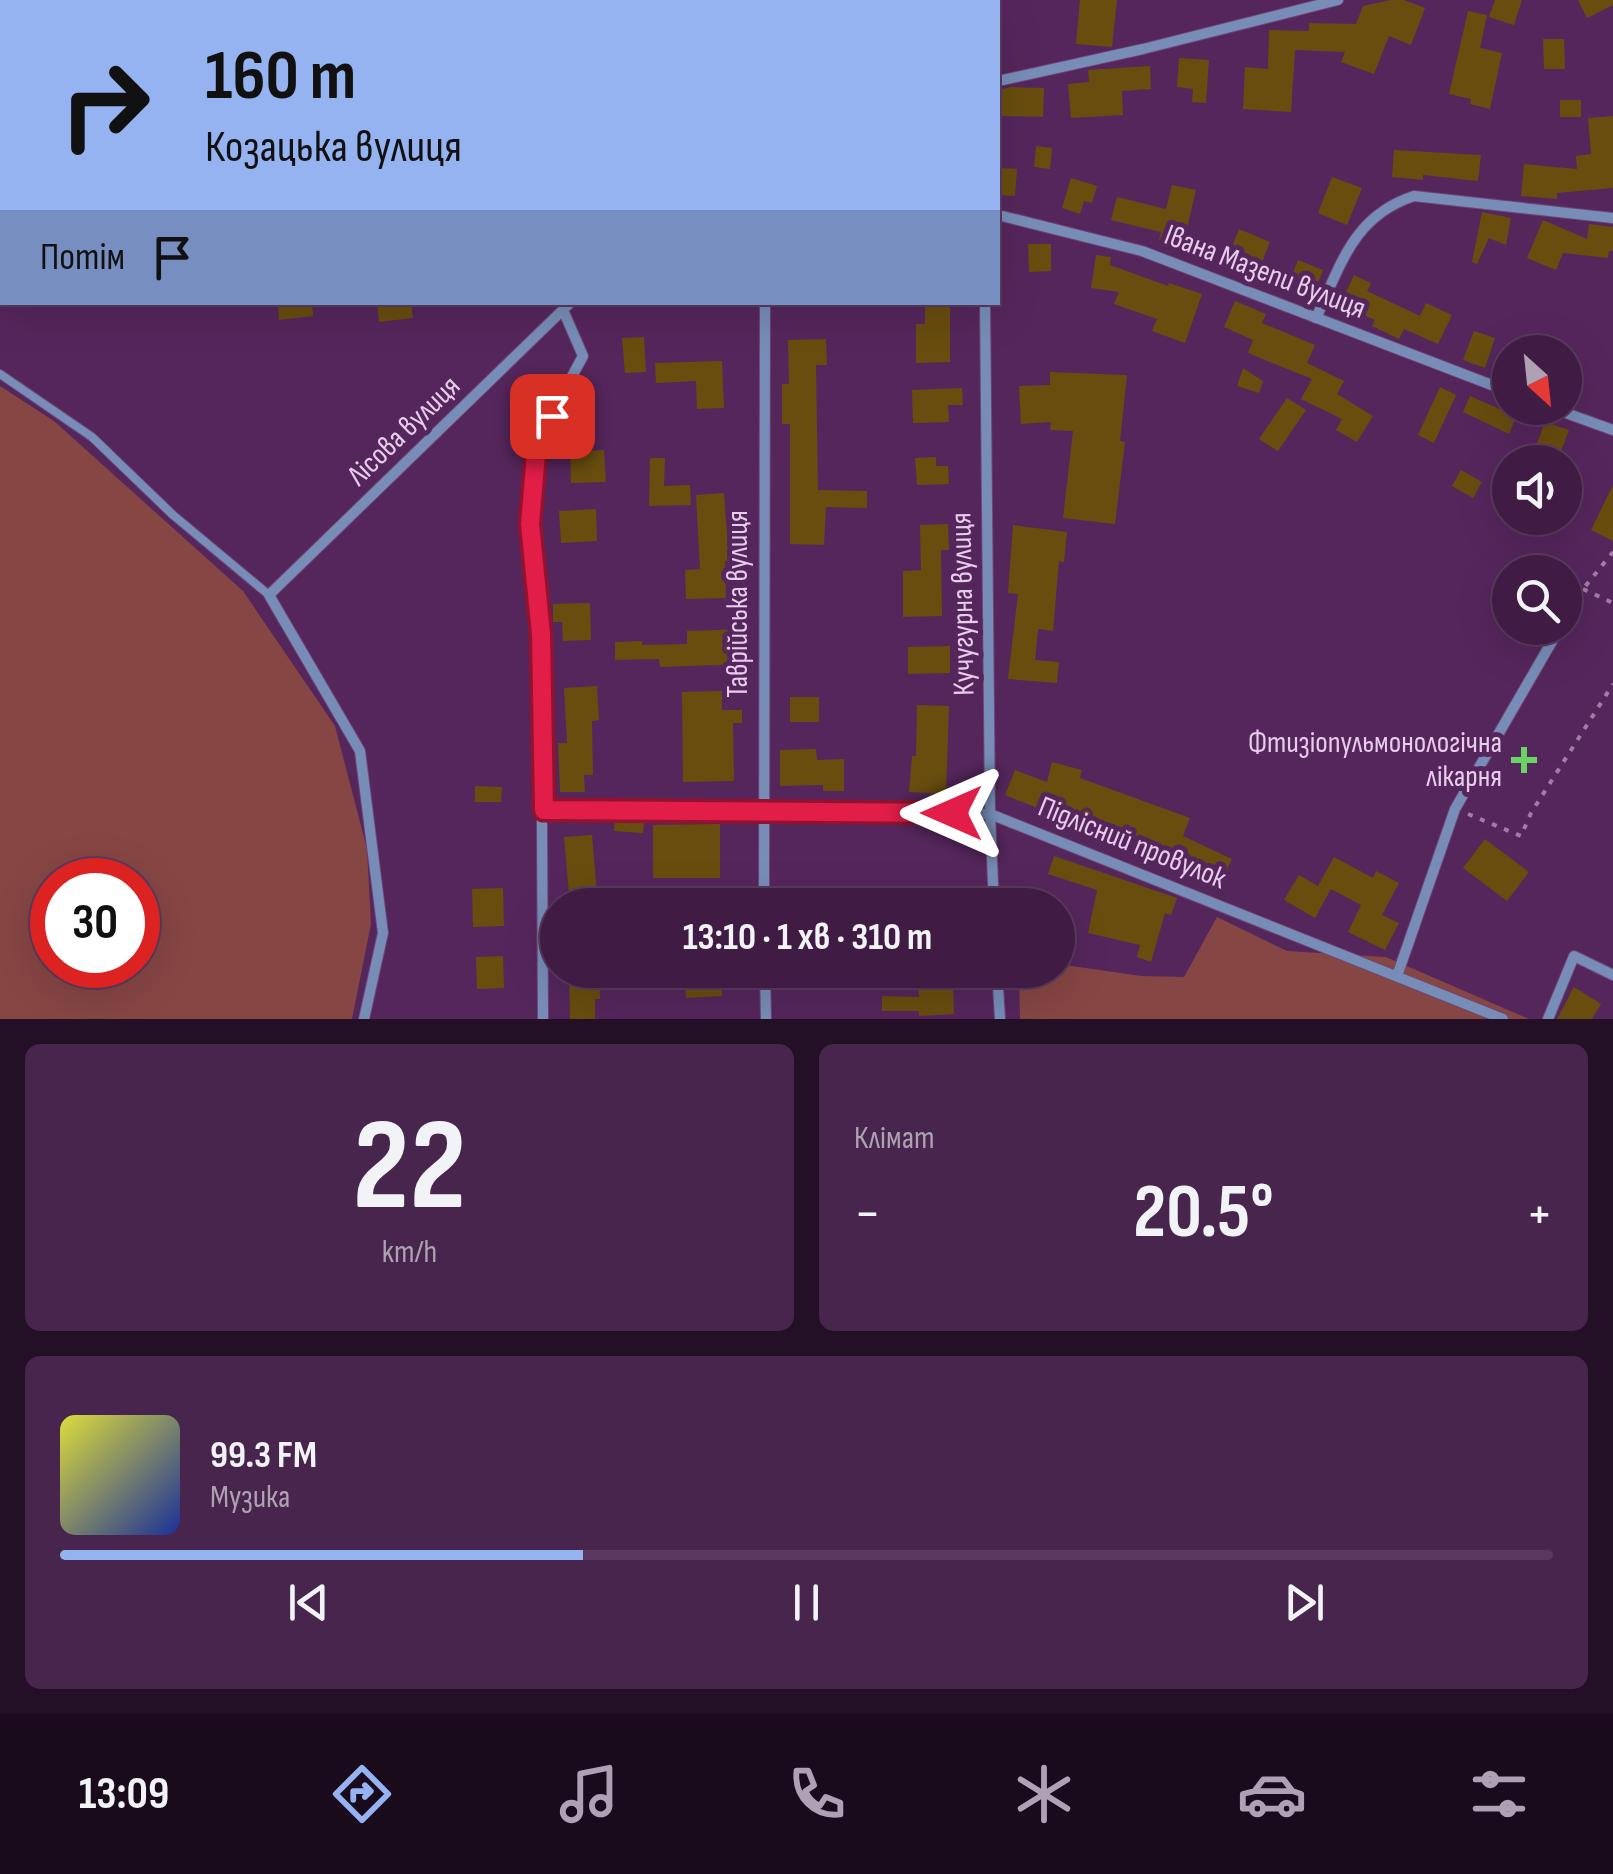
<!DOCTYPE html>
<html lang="uk">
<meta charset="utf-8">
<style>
body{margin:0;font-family:"Sofia Sans Condensed",sans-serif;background:#47254c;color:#f1f3f6;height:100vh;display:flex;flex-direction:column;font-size:38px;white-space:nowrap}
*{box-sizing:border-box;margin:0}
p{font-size:32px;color:#aea1b3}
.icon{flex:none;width:55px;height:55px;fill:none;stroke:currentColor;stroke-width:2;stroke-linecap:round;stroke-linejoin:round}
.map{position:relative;height:1019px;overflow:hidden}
.details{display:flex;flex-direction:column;gap:25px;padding:25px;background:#230f26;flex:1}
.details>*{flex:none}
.hud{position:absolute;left:0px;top:0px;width:1000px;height:305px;box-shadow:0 10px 40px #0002,0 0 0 2px #593a5e;background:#95b2f1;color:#111;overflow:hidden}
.needle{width:65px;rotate:153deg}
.buttons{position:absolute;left:1492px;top:335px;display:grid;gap:20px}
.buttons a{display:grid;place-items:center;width:90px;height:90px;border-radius:50%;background:#401c45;box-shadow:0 10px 40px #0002,0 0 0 2px #593a5e;font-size:50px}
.speed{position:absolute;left:30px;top:858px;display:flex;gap:20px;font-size:50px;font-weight:700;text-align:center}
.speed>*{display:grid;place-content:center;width:130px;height:130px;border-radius:50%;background:#401c45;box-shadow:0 10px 40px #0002,0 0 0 2px #593a5e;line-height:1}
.speed .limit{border:15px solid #d22;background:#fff;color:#111}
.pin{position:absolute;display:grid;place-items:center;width:85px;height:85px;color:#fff;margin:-42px;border-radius:20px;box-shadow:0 5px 15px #0006}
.me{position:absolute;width:110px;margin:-55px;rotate:270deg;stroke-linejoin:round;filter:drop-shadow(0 0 8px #0008)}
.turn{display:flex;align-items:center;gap:35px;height:210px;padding:0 40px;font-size:45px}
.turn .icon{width:130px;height:130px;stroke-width:2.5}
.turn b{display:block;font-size:70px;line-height:85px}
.then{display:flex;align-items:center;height:95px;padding:0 40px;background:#0003;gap:20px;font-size:38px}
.big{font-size:75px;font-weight:700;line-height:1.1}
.details .tile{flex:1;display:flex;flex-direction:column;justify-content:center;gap:15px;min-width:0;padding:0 35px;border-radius:15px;background:#47254c}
.details .dial{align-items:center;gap:0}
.dial b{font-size:130px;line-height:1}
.song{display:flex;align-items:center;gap:30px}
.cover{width:120px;height:120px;border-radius:15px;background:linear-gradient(135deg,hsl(60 70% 55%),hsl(230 70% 35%))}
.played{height:10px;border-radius:5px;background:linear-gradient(90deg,#95b2f1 35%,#593a5e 35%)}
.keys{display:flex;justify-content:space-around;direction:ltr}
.heat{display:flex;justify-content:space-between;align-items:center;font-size:55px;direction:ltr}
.details .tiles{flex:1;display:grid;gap:25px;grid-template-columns:1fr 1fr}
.tile:last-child{grid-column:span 2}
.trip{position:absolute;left:540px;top:888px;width:535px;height:100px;border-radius:50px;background:#401c45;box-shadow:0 10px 40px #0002,0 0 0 2px #593a5e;font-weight:700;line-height:100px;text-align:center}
.tabs{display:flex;height:160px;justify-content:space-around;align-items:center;background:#1a0b1c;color:#aea1b3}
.tabs .icon{width:70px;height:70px}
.tabs .selected{color:#95b2f1}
.tabs b{font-size:45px;color:#f1f3f6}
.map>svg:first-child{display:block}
</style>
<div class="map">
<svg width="1613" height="1019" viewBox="0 0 1613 1019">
<rect width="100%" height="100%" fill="#55265c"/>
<g fill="#864644" fill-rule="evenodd">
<polygon points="0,0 849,0 2,2 0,176"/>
<path d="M0 386 54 421 243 591 335 726 367 849 371 924 352 1019H0ZM138 880V965H52V880Z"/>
<polygon points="1217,917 1287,951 1386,957 1529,1019 1020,1019 1019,970 1058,970 1058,964 1141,976 1184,977"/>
</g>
<g fill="#684d0f">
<polygon points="1080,0 1117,0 1112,47 1076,44"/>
<polygon points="1391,0 1404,0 1425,8 1411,45 1389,36 1374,74 1341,62 1345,52 1295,50 1291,112 1243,109 1245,67 1268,69 1269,30 1309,31 1309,23 1356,24 1363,6"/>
<polygon points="1495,0 1522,0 1514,25 1489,17"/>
<polygon points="1578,0 1613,0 1613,5 1587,18"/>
<polygon points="1468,11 1487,15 1480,48 1502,53 1490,109 1470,104 1471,99 1449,94"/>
<polygon points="1543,39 1564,39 1565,69 1544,69"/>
<polygon points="1179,58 1209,60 1206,103 1192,102 1193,89 1177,87"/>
<polygon points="1150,66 1151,89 1122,91 1123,115 1071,118 1068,84 1089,82 1088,70"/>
<polygon points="1011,87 1044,88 1043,117 1001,116 1002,89"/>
<rect x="1560" y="100" width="21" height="17"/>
<polygon points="1613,116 1613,188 1557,193 1557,199 1521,196 1524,164 1577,169 1576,156 1591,154 1588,118"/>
<polygon points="1036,146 1052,148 1050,169 1034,167"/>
<polygon points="1394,150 1481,155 1478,181 1423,175 1423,180 1392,177"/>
<polygon points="998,168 1017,169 1015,196 998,195"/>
<polygon points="1332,177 1362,188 1347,225 1318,213"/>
<polygon points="1071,178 1097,186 1092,203 1084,201 1080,214 1062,208"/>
<polygon points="1172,185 1196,190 1183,245 1159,240 1161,232 1111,220 1117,197 1166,209"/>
<polygon points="1482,212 1511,218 1506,245 1489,238 1477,264 1472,262"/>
<polygon points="1543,220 1587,239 1589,224 1613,227 1613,251 1609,251 1608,258 1563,253 1556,270 1527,258"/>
<polygon points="1239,229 1270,242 1258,272 1227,259"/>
<polygon points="1028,244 1051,244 1051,271 1029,272"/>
<polygon points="1096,255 1111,257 1110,265 1168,286 1169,283 1202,294 1185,343 1152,331 1157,319 1114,304 1119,292 1091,288"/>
<polygon points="1298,260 1323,270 1313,296 1288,286"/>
<polygon points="1354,275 1371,283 1367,291 1420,316 1426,303 1452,315 1438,344 1404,329 1399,339 1372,326 1375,320 1340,305"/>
<polygon points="1235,301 1266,314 1262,323 1315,345 1307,363 1344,381 1337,394 1373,416 1357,442 1336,430 1342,419 1301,399 1312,379 1248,353 1253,340 1224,327"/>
<polygon points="278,302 312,302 313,316 279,320"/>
<polygon points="377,302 411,302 413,318 379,322"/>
<polygon points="925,302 950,302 950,362 916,363 916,324 925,324"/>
<polygon points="1474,331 1495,338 1485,368 1463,360"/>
<polygon points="644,337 646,372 625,373 622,338"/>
<polygon points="826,339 827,365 816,365 818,490 867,491 867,508 826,507 824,545 790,544 790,424 782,424 782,384 789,384 788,340"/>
<polygon points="722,361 724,408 697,409 696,381 656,383 655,363"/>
<polygon points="1243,368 1263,381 1259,393 1237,386"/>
<polygon points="1050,372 1127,375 1120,441 1125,442 1115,524 1063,518 1073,431 1050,430 1051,422 1021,424 1019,386 1050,385"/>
<polygon points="1440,387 1456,395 1434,443 1418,435"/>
<polygon points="962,388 963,405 948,405 949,422 913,423 912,390"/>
<polygon points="1470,396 1502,410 1503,406 1518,412 1509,434 1463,412"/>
<polygon points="1287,398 1306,410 1278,451 1259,439"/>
<polygon points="1545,422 1569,430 1560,454 1536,446"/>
<polygon points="604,450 606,482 571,483 570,452"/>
<polygon points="936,457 936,466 948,466 949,484 917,485 915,458"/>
<polygon points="650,458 665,458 664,486 690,485 691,505 649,506"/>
<polygon points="1461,470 1482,482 1473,498 1452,486"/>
<polygon points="1613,485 1613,541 1591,530"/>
<polygon points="724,493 729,561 725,561 726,598 686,599 685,570 700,569 696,495"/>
<polygon points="596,509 597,541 561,543 559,511"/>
<polygon points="948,524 949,550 941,550 942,616 903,617 903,571 921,570 920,525"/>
<polygon points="1013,525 1067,532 1064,562 1059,561 1053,631 1038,629 1035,660 1059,662 1057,683 1008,679 1018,594 1008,593"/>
<polygon points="590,603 591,640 563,641 562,622 553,622 553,604"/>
<polygon points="745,629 746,664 660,667 659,659 615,660 615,642 642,641 642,645 687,644 687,631"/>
<polygon points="950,646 950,673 908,674 908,647"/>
<polygon points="597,686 599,720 592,721 593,775 584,775 585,792 560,792 558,743 567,743 564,688"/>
<polygon points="722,691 722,710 742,710 742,723 733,723 734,781 683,782 682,692"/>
<rect x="790" y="697" width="29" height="25"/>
<polygon points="917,705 949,706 946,794 909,792 912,756 916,756"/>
<polygon points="816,749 817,760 844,759 844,791 823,791 823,785 780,786 780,750"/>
<polygon points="1052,762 1082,770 1080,778 1190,818 1183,836 1232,859 1219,886 1181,869 1183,866 1150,853 1152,846 1106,829 1102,840 1073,829 1075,822 1039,812 1040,809 1005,795 1015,770 1047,782"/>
<polygon points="475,786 502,787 501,802 475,802"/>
<polygon points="615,819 644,820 643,833 614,831"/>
<polygon points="720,824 720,878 653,878 653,825"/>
<polygon points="592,835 598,905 570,905 564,837"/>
<polygon points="1485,839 1529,872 1507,901 1463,868"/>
<polygon points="1054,856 1177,898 1171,915 1165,913 1151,962 1137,957 1140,945 1088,933 1097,890 1048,874"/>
<polygon points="1334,857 1373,878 1376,871 1399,883 1382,915 1399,923 1385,950 1348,932 1361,905 1331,889 1315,918 1284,900 1299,875 1318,886"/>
<polygon points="503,888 504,926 473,927 472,889"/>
<polygon points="503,956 504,988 477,989 476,957"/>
<polygon points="569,970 599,970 600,999 595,999 595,1019 570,1019"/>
<polygon points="685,970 721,970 722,996 686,998"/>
<polygon points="953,983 954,1014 919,1016 919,1011 882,1011 882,996 919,997 918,984"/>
<polygon points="1574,987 1601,1004 1592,1019 1557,1019"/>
</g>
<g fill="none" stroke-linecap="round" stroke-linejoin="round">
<defs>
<g id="lane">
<polyline points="0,209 2,209"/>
<polyline points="0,374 92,437 173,515 269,595"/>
</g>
<g id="street">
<polyline points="892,2 894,0"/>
<polyline points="998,81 1143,49 1338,0"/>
<polyline points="998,215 1142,251 1510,392"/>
<polyline points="985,302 990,814 994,905"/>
<path d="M1316 318C1341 265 1353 216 1414 196L1613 218"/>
<polyline points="1552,408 1613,430"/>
<polyline points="544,810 990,814 1503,1019"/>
<polyline points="764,905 765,302"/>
<polyline points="765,970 766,1019"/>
<polyline points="997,970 1000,1019"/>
<polyline points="1397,976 1455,809 1558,631"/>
<polyline points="364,1019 383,933 360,751 269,595 571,302"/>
<polyline points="543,1019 541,634 530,524 537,441 583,356 563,310"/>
<polyline points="1548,1019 1574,956 1613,975"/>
</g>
</defs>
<use href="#lane" stroke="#6f4476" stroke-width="10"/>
<use href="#street" stroke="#6f4476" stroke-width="12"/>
<g stroke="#a27ca6" stroke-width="4" stroke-dasharray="5 8" stroke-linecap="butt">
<polyline points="678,0 681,2"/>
<polyline points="777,0 778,2"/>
<polyline points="1583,589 1613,603"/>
<polyline points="1565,619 1583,589 1613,552"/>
<polyline points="1468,814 1521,836 1531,813 1613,684"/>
</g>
<use href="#lane" stroke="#778db7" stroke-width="8"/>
<use href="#street" stroke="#778db7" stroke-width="10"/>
</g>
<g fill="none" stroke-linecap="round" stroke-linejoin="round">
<defs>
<polyline id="route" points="552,416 537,442 530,524 541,634 544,810 952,813"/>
</defs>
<use href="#route" stroke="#92132f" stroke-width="25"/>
<use href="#route" stroke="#e11d48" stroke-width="18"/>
</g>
<path fill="#69d464" stroke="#55265c" stroke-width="4" d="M1519 745h10v10h10v10h-10v10h-10v-10h-10v-10h10z"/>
<g text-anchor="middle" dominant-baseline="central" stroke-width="10" stroke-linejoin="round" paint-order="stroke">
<g font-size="30" fill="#e8cceb" stroke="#55265c">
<text transform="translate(1265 272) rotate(21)">Івана Мазепи вулиця</text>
<text transform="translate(404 431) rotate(-44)">Лісова вулиця</text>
<text transform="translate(738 604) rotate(-90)">Таврійська вулиця</text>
<text transform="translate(963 604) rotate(-91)">Кучугурна вулиця</text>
<text transform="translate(1132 843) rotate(22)">Підлісний провулок</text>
</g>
<g font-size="30" fill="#e8cceb" stroke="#55265c" text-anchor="end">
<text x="1502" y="743">Фтизіопульмонологічна<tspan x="1502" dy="34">лікарня</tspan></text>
</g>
</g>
</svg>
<div class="buttons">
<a><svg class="needle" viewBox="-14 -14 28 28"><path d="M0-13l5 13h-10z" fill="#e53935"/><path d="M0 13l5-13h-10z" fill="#aea1b3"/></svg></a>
<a><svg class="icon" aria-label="sound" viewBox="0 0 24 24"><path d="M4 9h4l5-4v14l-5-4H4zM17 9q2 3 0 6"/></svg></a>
<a><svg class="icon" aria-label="search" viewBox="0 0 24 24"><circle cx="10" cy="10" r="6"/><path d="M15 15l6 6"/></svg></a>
</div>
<div class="speed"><div class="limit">30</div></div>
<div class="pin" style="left:552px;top:416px;background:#d93025"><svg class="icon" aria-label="arrive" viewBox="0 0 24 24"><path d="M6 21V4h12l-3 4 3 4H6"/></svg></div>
<svg class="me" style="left:952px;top:813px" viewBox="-20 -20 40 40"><path d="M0-17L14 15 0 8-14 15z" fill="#e11d48" stroke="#fff" stroke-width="4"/></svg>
<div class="trip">13:10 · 1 хв · 310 m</div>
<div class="hud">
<div class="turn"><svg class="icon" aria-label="right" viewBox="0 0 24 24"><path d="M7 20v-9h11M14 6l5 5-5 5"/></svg><div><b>160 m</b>Козацька вулиця</div></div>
<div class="then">Потім<svg class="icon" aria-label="arrive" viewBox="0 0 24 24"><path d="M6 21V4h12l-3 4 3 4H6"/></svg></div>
</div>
</div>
<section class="details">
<div class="tiles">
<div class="tile dial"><b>22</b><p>km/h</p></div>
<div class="tile"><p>Клімат</p>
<div class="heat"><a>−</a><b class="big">20.5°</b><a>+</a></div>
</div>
<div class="tile">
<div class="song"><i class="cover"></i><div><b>99.3 FM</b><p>Музика</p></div></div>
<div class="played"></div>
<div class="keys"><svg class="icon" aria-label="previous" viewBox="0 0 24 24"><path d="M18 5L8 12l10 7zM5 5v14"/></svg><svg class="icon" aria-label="pause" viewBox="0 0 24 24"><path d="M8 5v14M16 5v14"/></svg><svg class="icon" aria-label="next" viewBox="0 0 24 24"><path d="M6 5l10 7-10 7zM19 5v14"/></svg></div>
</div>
</div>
</section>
<nav class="tabs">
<b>13:09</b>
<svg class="icon selected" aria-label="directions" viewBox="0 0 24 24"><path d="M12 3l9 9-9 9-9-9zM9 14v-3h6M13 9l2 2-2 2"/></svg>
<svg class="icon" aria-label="music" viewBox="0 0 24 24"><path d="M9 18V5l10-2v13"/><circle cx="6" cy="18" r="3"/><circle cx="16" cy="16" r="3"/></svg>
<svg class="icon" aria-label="phone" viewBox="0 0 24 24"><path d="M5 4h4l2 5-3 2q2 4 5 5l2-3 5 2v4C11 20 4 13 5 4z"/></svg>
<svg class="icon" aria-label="climate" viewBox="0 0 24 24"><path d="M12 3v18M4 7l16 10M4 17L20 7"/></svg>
<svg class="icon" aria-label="car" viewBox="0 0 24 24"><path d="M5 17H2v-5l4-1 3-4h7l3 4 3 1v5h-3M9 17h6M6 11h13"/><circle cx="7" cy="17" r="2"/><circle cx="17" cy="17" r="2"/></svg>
<svg class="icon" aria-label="filters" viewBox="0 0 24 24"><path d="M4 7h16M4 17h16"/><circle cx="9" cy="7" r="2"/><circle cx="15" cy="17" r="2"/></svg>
</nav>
